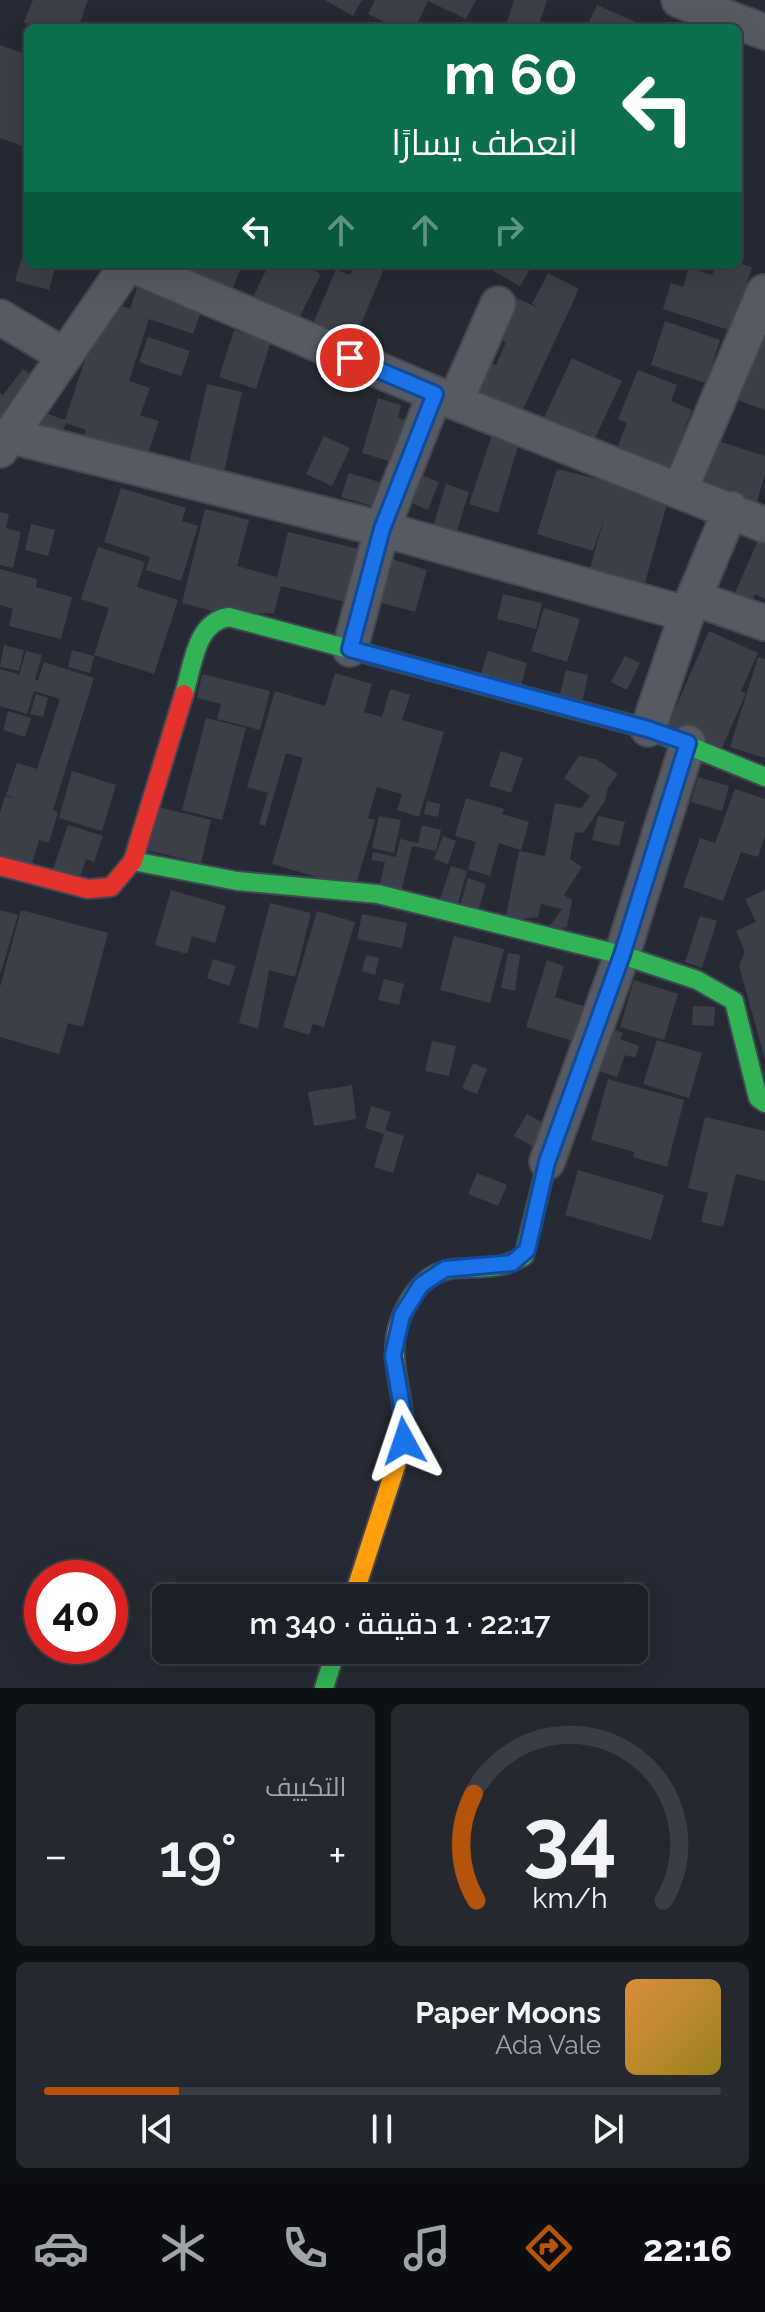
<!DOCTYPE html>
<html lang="ar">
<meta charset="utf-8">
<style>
body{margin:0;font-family:Raleway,Cairo,sans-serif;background:#25282f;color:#f1f3f6;direction:rtl;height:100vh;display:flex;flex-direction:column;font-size:30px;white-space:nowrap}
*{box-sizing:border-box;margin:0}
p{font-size:26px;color:#a0a3a7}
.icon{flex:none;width:44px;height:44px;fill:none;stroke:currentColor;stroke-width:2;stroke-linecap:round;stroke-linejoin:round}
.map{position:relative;height:1688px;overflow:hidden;direction:ltr}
.sheet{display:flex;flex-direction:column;gap:16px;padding:16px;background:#0f1215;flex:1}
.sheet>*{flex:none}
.banner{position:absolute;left:24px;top:24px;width:718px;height:244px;border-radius:12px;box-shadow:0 8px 32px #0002,0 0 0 2px #3a3e44;direction:rtl;background:#0b6e4f;color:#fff;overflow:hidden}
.speed{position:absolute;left:24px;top:1560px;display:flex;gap:16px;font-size:40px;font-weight:700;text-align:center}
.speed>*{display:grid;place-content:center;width:104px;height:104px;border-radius:50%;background:#1c2027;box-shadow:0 8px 32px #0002,0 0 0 2px #3a3e44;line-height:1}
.speed .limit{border:12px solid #d22;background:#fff;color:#111}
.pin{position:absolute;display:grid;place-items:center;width:68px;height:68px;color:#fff;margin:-34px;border:4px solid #fff;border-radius:50%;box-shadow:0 2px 8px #0007}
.me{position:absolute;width:88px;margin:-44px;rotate:355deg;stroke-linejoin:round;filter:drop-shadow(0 0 6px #0008)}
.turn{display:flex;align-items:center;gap:28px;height:168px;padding:0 32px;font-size:36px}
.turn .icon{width:104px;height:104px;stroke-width:2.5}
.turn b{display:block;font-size:56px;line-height:68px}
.lanes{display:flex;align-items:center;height:76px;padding:0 32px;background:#0003;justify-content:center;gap:40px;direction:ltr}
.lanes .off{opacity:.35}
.big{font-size:60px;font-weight:600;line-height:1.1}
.sheet .card{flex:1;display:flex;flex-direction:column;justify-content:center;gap:12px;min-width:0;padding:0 28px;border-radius:12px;background:#25282f}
.sheet .dial{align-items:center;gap:0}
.dial svg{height:208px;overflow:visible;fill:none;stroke:#3a3e44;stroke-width:7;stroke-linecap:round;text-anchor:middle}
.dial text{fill:#f1f3f6;stroke:none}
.song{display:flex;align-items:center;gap:24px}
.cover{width:96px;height:96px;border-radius:12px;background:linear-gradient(135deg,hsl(30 70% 55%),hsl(50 70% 35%))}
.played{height:8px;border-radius:4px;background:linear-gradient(90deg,#b45309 20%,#3a3e44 20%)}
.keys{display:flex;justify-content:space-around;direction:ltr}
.heat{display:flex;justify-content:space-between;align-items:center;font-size:44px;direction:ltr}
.sheet .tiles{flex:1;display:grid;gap:16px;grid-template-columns:1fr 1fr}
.card:last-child{grid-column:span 2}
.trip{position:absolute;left:152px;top:1584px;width:496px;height:80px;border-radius:12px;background:#1c2027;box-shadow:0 8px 32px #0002,0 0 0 2px #3a3e44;font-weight:600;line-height:80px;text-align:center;direction:rtl}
.dock{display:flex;height:128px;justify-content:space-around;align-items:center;background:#0b0d10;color:#a0a3a7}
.dock .icon{width:56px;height:56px}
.dock .on{color:#b45309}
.dock b{font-size:36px;color:#f1f3f6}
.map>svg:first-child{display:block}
</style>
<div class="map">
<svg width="765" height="1688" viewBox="0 0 765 1688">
<rect width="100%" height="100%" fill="#262a34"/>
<g fill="#3b3f48">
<polygon points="33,0 88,0 78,28 40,28 24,22"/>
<polygon points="325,0 362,0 353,16"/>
<polygon points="375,0 476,0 466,19 428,1 415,28 397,28 368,14"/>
<polygon points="514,0 547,0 538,28 507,22"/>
<polygon points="597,5 638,23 636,28 586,28"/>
<polygon points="0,45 28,55 28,148 0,138"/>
<polygon points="25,247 28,248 28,264 56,264 49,290 15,281"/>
<polygon points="738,263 752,267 732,331 663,309 671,283 683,287 689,267 712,275 716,264"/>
<polygon points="173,264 243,264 232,289"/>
<polygon points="269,264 300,264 321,274 297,322 252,299"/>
<polygon points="355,264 386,264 351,348 310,331 336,269 350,275"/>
<polygon points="481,264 533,264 520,286"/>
<polygon points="548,273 579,289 518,420 466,397 483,359 496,365 506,342 498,338 516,298 543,310 532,304"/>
<polygon points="138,285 203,306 193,334 149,319 129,381 150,388 140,415 159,421 144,465 81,444 86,430 66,423 61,436 40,428 45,413 65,420 105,300 130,309"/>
<polygon points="765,308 765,410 735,399"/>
<polygon points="665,321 720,340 706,383 651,365"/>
<polygon points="234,330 271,341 256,389 219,377"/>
<polygon points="148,337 190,351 181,376 139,362"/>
<polygon points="572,358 622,381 595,438 582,431 575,447 538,430"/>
<polygon points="23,369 41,382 0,436 0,393 3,395"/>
<polygon points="638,370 677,385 671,401 692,410 666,476 614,456 627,423 618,419"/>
<polygon points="207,384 242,392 222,481 187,473"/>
<polygon points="378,398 401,405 398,418 412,422 399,464 362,453"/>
<polygon points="492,435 519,443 498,513 469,504"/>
<polygon points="324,436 350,448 332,486 306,474"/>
<polygon points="709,438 765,456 765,474 756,505 694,487"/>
<polygon points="557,469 669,497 643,590 588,575 605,516 593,551 537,534"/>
<polygon points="349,473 386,484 379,508 341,497"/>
<polygon points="421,475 439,482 428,510 410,502"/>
<polygon points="446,484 469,492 454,541 431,533"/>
<polygon points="121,488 186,508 182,521 198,526 181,581 146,570 150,557 104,542"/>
<polygon points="205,509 249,520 237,566 277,577 288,532 363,550 350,603 281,586 274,613 224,614 182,603"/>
<polygon points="0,512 9,514 6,528 21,532 13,568 0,565"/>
<polygon points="31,524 55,530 48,556 25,550"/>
<polygon points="765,524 765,599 755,594 748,610 731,602"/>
<polygon points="98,547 145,562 137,587 178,600 154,674 94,655 109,608 81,599"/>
<polygon points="391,559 427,570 415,612 378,602"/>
<polygon points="0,569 37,579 36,587 72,597 61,639 9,626 13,609 0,605"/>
<polygon points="503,594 542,603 536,629 497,619"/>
<polygon points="544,608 580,619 567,662 531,651"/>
<polygon points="709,631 758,653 741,691 746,693 722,748 668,725"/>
<polygon points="4,645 24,650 19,671 0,667"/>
<polygon points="72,650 94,656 90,673 68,667"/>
<polygon points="26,651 42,655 35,680 38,680 44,662 94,678 53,810 58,812 49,843 39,840 31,867 0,857 0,813 5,796 16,799 6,795 17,763 37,769 60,699 34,691 27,714 0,706 0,669 18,674 18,678"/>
<polygon points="488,651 527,663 520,690 479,679"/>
<polygon points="625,656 640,663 627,690 611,682"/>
<polygon points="758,657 765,659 765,758 730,747"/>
<polygon points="566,670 588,675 582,703 559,698"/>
<polygon points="335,673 372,684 364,712 382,717 390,689 410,695 402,720 444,732 419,817 397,810 402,794 377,787 368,818 375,820 355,888 272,864 303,758 286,753 265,826 259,824 268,793 247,787 275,691 325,706"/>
<polygon points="202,674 270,691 260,730 217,719 221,704 197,698"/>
<polygon points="36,694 48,698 43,717 30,714"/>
<polygon points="8,711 31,718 25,737 3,730"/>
<polygon points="206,718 246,728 222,820 182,810"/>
<polygon points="501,751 523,758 511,793 489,786"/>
<polygon points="579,756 596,759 618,774 608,788 605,801 583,833 575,832 570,859 582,867 564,895 572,900 567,927 546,931 562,909 541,904 538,917 505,921 519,851 545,856 555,803 581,808 590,796 564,778"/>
<polygon points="72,771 116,785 102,831 59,818"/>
<polygon points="698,777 729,786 722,811 691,802"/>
<polygon points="735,789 765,799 765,836 758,857 741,852 723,901 683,887 700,838 715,843"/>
<polygon points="466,798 504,809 502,814 529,822 521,850 499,843 490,876 468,869 476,842 455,836"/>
<polygon points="427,801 440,804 438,817 424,814"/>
<polygon points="158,807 211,820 201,863 147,850"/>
<polygon points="379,816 401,820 394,853 372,848"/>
<polygon points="598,816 625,822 619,846 592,840"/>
<polygon points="68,825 103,836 94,862 86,859 80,877 53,869"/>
<polygon points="422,825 441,830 436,851 412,846 400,897 378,892 385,862 371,860 373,852 396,857 400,839 418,843"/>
<polygon points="443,836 456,841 448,864 434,859"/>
<polygon points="451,866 467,871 457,907 439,902"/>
<polygon points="468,878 486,884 478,912 460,906"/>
<polygon points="171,890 226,906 215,943 192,936 187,954 155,945"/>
<polygon points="765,890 765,1059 739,966 745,952 736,931 756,922 745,899"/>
<polygon points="270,903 311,913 295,977 269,970 258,1029 239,1023"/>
<polygon points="0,910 18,915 1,972 0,972"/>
<polygon points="21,910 108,933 83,1027 68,1023 59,1054 0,1037 0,987"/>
<polygon points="317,911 355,922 324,1027 313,1024 309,1035 283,1027"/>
<polygon points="362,914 407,923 402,948 357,939"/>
<polygon points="700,916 717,921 702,968 685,962"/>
<polygon points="454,936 504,949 490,1003 440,990"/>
<polygon points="508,953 520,955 515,991 501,988"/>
<polygon points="366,955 379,958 375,975 362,971"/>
<polygon points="213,959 236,966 229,986 207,978"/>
<polygon points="547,960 564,966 555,997 583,1006 573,1041 526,1027"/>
<polygon points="384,979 404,984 399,1005 378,1000"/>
<polygon points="634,980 678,994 664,1040 620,1027"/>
<polygon points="693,1006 715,1007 714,1026 692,1025"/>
<polygon points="604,1026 623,1033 620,1039 639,1046 635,1058 625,1055 617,1077 590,1068"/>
<polygon points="657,1040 702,1053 689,1098 643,1084"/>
<polygon points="432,1041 456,1046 449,1076 425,1071"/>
<polygon points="473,1063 487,1069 477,1094 462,1088"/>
<polygon points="608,1079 684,1100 667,1167 633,1157 634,1152 591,1140"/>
<polygon points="352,1085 356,1119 314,1126 308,1092"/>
<polygon points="371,1106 391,1112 385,1130 404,1136 393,1173 374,1167 384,1134 365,1128"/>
<polygon points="527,1114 547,1125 534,1147 514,1136"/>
<polygon points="705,1117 765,1131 765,1181 736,1174 723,1227 701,1222 708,1193 688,1188"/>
<polygon points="578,1170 664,1195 651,1240 565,1215"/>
<polygon points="477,1173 507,1185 498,1206 468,1194"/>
</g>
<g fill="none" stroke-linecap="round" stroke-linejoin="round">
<defs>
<g id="street">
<polyline points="679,0 765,32"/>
<polyline points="130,264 435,394 765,525"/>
<polyline points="0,317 65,356"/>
<polyline points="455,402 498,304"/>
<polyline points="11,436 382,529 687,614"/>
<polyline points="0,450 128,264"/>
<polyline points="680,490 764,292"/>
<polyline points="694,598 765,623"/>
<polyline points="350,649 382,529 435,394"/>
<polyline points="648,729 687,614 731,509"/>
<polyline points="547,1162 622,955 688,743"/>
</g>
<g id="fast">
<path d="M184 694C193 666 195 622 229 617L648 729 765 777"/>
<polyline points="133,861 237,881 378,894 622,955 697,980 734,1001 758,1098 765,1103"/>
<path d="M402 1315C436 1240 476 1285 524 1256L547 1162"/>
<polyline points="324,1688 336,1650"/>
</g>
<path id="slow" d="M353 1598 404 1441C408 1397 383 1359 402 1315"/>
<polyline id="jam" points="0,866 88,889 111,887 133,861 184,694"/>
</defs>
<use href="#street" stroke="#434751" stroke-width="38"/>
<use href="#fast" stroke="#434751" stroke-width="22"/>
<use href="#slow" stroke="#434751" stroke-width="22"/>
<use href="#jam" stroke="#434751" stroke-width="22"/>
<use href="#street" stroke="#565a63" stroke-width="34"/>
<use href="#fast" stroke="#30b455" stroke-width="18"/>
<use href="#slow" stroke="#ff9f0a" stroke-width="18"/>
<use href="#jam" stroke="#e5322d" stroke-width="18"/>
</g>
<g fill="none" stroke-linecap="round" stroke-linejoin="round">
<defs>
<polyline id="route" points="350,358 435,394 382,529 350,649 648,729 688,743 622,955 547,1162 527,1250 512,1263 445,1269 421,1285 402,1315 393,1355 405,1424 404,1441"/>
</defs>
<use href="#route" stroke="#114b97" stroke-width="20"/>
<use href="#route" stroke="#1a73e8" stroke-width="14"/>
</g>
</svg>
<div class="speed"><div class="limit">40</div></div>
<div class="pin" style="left:350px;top:358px;background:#d93025"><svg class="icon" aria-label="arrive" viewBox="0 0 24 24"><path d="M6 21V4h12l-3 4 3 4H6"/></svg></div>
<svg class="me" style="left:404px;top:1441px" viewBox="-20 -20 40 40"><path d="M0-17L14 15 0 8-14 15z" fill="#1a73e8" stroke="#fff" stroke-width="4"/></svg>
<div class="trip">22:17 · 1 دقيقة · 340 m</div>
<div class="banner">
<div class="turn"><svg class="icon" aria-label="left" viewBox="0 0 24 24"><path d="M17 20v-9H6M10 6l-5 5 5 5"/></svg><div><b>60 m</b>انعطف يسارًا</div></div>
<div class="lanes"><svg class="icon" aria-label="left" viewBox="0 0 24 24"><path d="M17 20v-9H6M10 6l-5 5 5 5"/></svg><svg class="icon off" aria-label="ahead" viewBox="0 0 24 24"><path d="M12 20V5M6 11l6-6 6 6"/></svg><svg class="icon off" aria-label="ahead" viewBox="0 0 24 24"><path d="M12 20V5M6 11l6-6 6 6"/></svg><svg class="icon off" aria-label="right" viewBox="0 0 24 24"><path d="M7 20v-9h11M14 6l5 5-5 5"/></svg></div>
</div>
</div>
<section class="sheet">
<div class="tiles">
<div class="card dial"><svg viewBox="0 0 100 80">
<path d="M14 69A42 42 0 1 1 86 69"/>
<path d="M14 69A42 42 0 0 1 13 28" stroke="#b45309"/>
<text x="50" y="56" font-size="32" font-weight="700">34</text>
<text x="50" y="72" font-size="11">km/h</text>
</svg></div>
<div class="card"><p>التكييف</p>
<div class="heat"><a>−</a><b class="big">19°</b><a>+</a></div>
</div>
<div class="card">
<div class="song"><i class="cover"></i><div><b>Paper Moons</b><p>Ada Vale</p></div></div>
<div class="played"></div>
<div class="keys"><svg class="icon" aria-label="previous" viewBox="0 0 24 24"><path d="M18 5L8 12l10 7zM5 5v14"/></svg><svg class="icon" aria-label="pause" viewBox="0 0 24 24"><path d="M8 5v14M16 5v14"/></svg><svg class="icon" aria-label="next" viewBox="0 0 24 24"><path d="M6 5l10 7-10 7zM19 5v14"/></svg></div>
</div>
</div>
</section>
<nav class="dock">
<b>22:16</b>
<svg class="icon on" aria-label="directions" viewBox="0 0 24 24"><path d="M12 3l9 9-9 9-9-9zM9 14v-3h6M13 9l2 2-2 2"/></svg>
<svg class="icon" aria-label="music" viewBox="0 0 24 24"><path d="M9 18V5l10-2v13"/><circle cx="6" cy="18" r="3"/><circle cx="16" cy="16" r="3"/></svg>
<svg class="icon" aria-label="phone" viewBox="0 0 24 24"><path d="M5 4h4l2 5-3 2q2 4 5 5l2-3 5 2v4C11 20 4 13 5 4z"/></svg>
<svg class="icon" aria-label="climate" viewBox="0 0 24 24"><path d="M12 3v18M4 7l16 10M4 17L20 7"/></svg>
<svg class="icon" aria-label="car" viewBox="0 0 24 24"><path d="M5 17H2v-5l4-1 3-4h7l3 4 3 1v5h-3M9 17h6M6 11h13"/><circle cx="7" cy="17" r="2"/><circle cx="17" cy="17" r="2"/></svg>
</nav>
